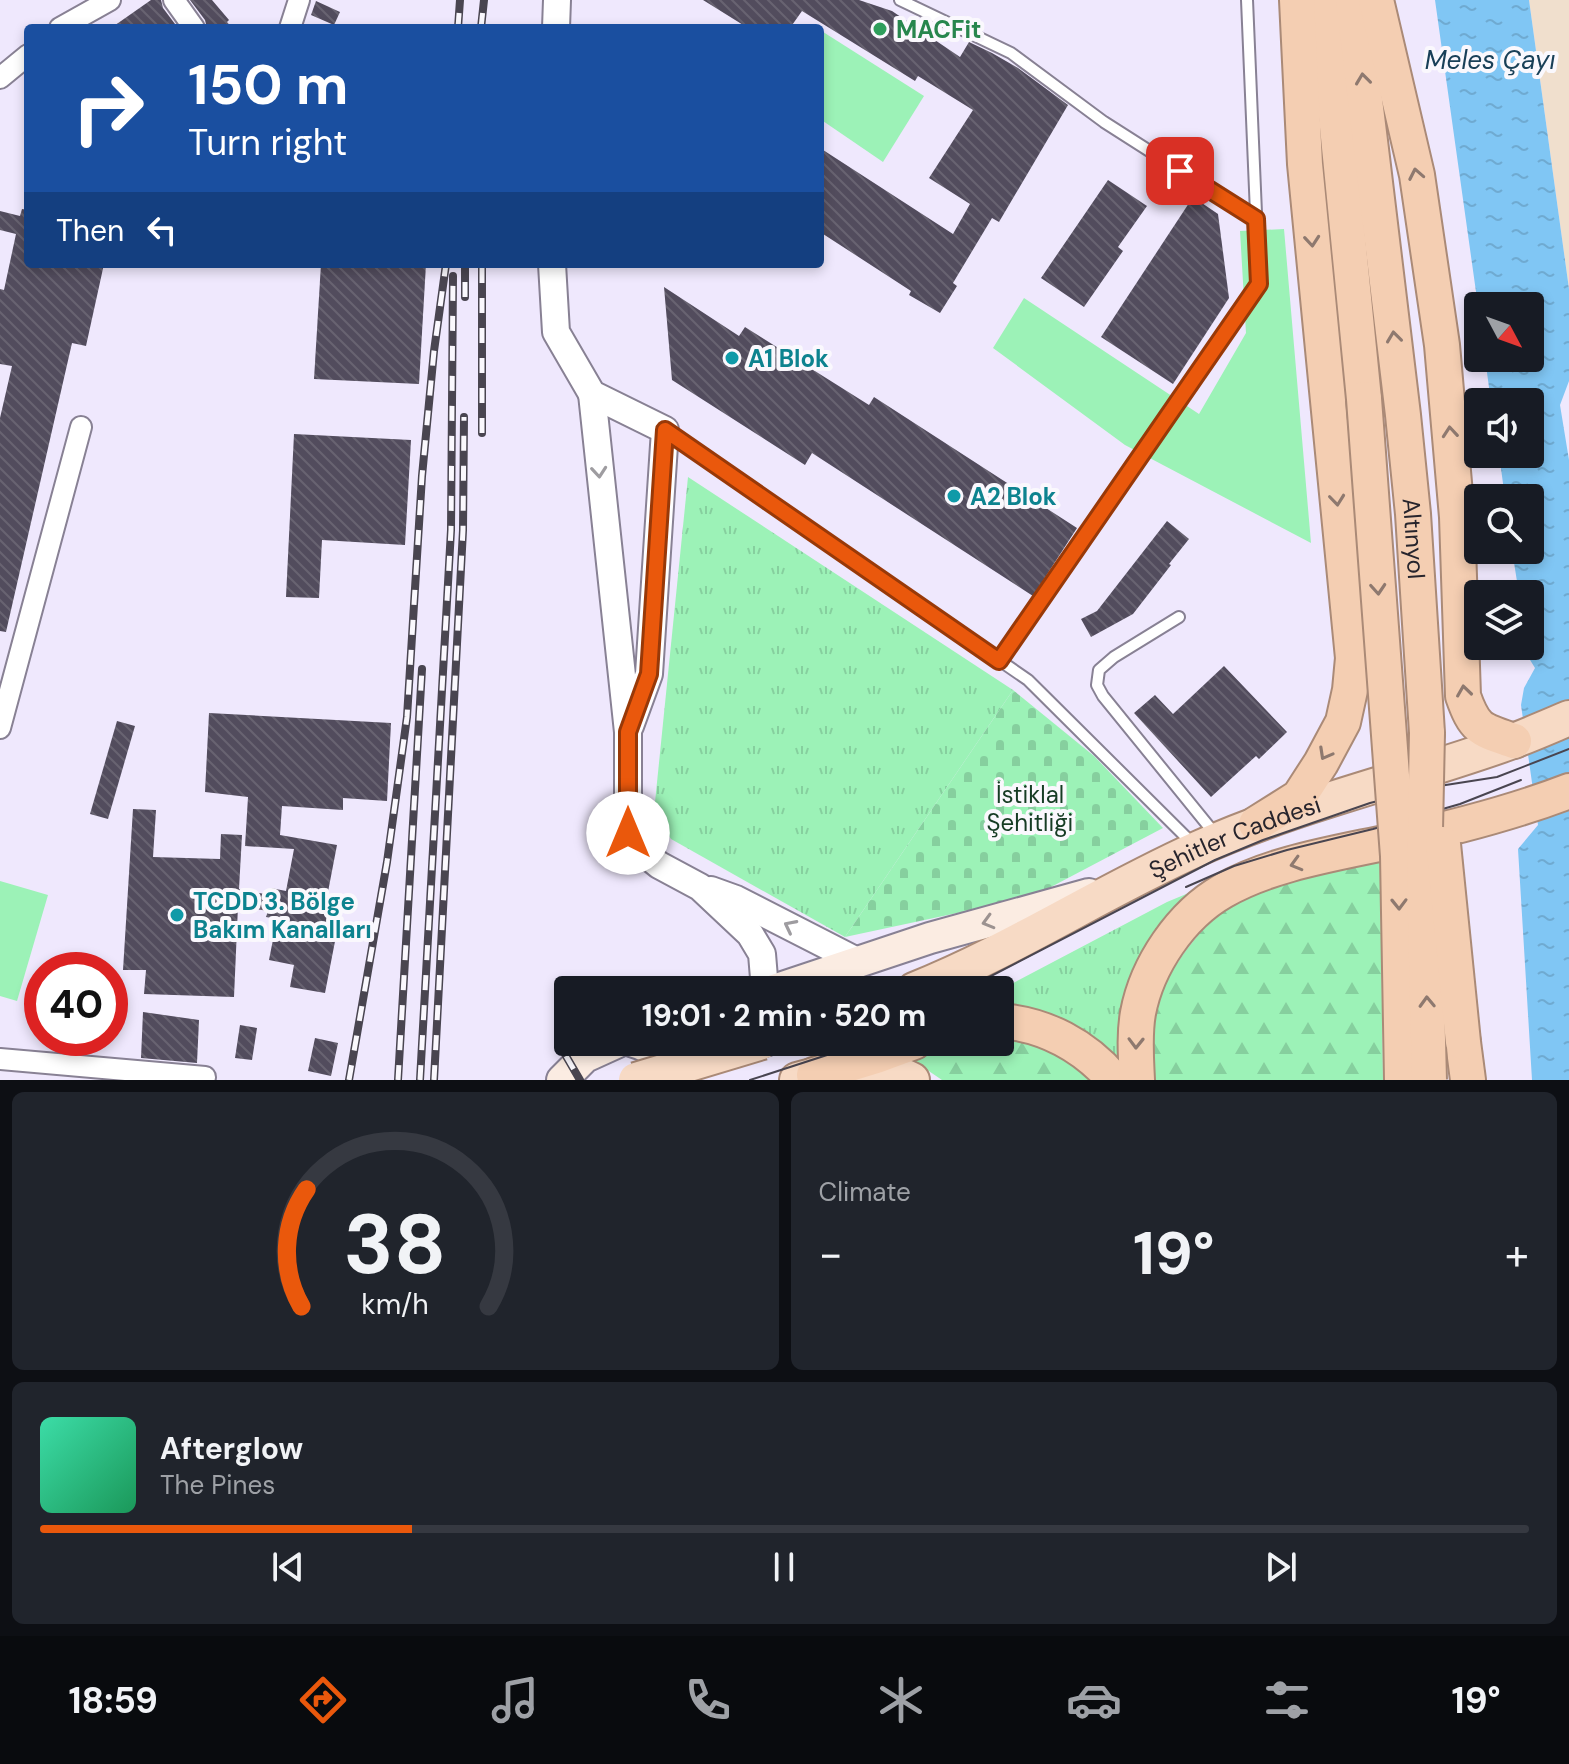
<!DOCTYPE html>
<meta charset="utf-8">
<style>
body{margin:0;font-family:"DM Sans",sans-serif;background:#20242c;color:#f1f3f6;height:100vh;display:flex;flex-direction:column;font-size:30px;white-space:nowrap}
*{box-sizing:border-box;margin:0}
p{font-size:26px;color:#9ea1a6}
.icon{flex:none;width:44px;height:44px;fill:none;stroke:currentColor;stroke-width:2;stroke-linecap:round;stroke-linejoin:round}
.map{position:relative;height:1080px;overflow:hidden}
.side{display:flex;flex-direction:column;gap:12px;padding:12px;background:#0d0f14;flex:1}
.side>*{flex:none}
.top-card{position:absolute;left:24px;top:24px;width:800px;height:244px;border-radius:8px;box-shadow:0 4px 12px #0003;background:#1a4fa0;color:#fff;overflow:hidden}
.needle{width:52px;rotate:131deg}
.buttons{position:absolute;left:1464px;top:292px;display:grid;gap:16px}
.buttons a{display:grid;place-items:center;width:80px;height:80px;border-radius:8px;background:#171b24;box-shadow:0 4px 12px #0003;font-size:40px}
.speed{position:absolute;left:24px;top:952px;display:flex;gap:16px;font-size:40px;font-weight:700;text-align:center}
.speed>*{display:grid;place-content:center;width:104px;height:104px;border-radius:50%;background:#171b24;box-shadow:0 4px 12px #0003;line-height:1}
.speed .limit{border:12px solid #d22;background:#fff;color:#111}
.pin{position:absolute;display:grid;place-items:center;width:68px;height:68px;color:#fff;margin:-34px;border-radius:16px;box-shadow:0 4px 12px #0006}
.me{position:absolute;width:88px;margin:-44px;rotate:0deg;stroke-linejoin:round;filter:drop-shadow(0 0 6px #0008)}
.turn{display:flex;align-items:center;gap:28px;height:168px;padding:0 32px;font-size:36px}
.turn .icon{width:104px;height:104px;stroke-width:2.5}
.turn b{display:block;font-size:56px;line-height:68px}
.then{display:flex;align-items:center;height:76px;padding:0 32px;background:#0003;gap:16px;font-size:30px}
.big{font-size:60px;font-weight:700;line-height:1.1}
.side .widget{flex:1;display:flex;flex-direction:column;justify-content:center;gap:12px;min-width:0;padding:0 28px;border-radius:12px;background:#20242c}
.side .dial{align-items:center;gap:0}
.dial svg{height:208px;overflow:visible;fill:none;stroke:#363941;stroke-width:7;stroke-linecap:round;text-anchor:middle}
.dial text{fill:#f1f3f6;stroke:none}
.song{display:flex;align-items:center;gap:24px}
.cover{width:96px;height:96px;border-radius:12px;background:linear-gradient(135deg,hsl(160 70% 55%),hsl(150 70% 35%))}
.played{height:8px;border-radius:4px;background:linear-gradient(90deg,#ea580c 25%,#363941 25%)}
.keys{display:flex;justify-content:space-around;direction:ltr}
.heat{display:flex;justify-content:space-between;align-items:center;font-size:44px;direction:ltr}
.side .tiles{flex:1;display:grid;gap:12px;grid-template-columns:1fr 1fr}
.widget:last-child{grid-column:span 2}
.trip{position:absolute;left:554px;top:976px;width:460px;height:80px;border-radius:8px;background:#171b24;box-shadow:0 4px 12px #0003;font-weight:700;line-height:80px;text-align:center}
.menu{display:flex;height:128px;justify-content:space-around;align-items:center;background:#090b0e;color:#9ea1a6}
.menu .icon{width:56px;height:56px}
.menu .current{color:#ea580c}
.menu b{font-size:36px;color:#f1f3f6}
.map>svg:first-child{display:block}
</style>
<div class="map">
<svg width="1569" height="1080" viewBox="0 0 1569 1080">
<defs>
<pattern id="grass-tufts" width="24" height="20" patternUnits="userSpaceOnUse" patternTransform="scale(2)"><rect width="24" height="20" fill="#9cf2b7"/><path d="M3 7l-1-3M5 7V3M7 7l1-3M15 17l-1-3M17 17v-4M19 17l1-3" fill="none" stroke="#86cf9e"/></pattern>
<pattern id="forest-firs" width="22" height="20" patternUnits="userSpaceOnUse" patternTransform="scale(2)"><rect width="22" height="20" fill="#9cf2b7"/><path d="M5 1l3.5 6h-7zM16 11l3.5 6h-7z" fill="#86cf9e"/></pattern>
<pattern id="cemetery-stones" width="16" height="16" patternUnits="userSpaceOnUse" patternTransform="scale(2)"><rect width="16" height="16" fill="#9cf2b7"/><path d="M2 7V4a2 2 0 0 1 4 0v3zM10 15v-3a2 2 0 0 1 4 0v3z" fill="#86cf9e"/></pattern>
<pattern id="water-ripples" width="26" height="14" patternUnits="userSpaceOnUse" patternTransform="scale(2)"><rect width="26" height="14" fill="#80c6f4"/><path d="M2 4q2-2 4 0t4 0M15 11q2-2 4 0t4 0" fill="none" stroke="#6faad1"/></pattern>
<pattern id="building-back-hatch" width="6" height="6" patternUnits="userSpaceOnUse" patternTransform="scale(2)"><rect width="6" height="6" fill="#524c5d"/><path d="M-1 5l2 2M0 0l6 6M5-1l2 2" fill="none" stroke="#686371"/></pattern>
</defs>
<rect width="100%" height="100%" fill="#efe8fd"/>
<polygon fill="#f0dfcd" points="1529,0 1569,0 1569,289"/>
<g fill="url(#grass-tufts)">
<polygon points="688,477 1013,690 845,937 671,839 654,812"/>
<polygon points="1215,882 1121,1065 1105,1048 1077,1029 1000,1008 1000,990 1167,902"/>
</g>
<g fill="url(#forest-firs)">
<path d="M1380 859 1383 1080H1148C1148 1066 1146 1050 1148 1037 1155 985 1198 923 1243 897 1263 886 1287 882 1308 876 1332 871 1356 865 1380 859Z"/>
<polygon points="1000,1031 1041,1040 1094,1080 942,1080 914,1061 896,1056 935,1042 1000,1042"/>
</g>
<polygon fill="url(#cemetery-stones)" points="1013,690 1094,756 1163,828 1032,897 845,937"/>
<g fill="#9cf2b7">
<polygon points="820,30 924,96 883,162 820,119"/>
<polygon points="1284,229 1311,543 1125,445 993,348 1024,298 1199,414 1246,333 1240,231"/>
<polygon points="0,881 48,895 17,1001 0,996"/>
</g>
<polygon fill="url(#water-ripples)" points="1435,0 1529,0 1569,289 1569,381 1560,405 1569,460 1569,1080 1532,1080 1518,849 1538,825 1521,705 1524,688 1535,668 1527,655 1526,646 1530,646 1530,594 1519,594 1512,550 1530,550 1530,498 1505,498 1499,454 1530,454 1530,402 1491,402 1485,358 1530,358 1530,306 1478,306"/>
<g fill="url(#building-back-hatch)">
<polygon points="151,0 161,0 163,8 178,28 111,28"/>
<polygon points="190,0 212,0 229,20 227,22 232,28 207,28 205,20"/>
<polygon points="703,0 859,0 892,11 960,57 969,42 992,53 1018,68 1068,105 999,222 992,218 953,283 957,286 940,313 909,295 911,291 820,232 820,148 953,234 970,204 929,178 973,110 918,76 915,81 802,11 790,28 748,28"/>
<polygon points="316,1 340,12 334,25 311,15"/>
<polygon points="1108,180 1147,206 1118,247 1123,251 1084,307 1041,278"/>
<polygon points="1193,197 1218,214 1229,298 1173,384 1101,337"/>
<polygon points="22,209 28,210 28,264 104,264 86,346 72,343 6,632 0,631 0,418 12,366 0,364 0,289 4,290 16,234 0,230 0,211 20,216"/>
<polygon points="321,264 426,264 419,384 314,379"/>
<polygon points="664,287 739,336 745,327 869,405 874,397 1077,528 1033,596 812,453 805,465 672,380"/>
<polygon points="294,434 411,440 405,545 322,540 319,598 286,597"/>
<polygon points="1167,521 1189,539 1169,564 1171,565 1133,614 1091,637 1081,619 1097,611"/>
<polygon points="1224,666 1287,732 1259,759 1256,756 1211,797 1134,713 1155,695 1173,714"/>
<polygon points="209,713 391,723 387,801 343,798 343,810 282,806 280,835 337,845 327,897 343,900 325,993 290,987 294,965 269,960 277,919 266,917 268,911 238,906 234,997 144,994 146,970 123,970 133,809 156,810 153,857 220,859 221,834 242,835 239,889 270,895 271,888 286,891 294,849 245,846 248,797 205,792"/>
<polygon points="117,721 135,726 108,819 90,814"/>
<polygon points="143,1012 199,1020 197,1063 141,1058"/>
<polygon points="240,1025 257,1028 252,1060 235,1058"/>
<polygon points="315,1038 338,1043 331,1076 308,1071"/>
</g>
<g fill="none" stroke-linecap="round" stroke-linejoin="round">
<defs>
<g id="service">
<polyline points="900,0 1011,53 1104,122 1256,219"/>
<polyline points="669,433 1028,680 1193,844"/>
<polyline points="1179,617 1114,657 1099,670 1097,685 1103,696 1215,834"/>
<polyline points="999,661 1259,284 1247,0"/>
</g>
<g id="minor">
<polyline points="174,0 194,28"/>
<polyline points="60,28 110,0"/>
<polyline points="290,28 299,0"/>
<polyline points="0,78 28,55"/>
<polyline points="0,728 81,427"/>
<polyline points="0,1059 205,1077"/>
</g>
<g id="tertiary">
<polyline points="556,28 557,0"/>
<polyline points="552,264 556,332 592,394 665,430 649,674 630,726"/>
<polyline points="592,394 628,732 628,833 638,848 659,865 700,887 750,934 762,954 765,990"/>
<polyline points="711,890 736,899 859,962"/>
</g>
<g id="secondary">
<polyline points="774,990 930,938 1089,894"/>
<path d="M634 1042C654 1047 664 1061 670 1080"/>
<polyline points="562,1080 585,1057 618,1042"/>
</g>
<g id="primary">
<path id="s1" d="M914 990C1012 951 1101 892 1197 849 1299 803 1408 779 1513 741 1532 734 1550 726 1569 718"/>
<path d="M797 1080C821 1073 850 1067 875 1068 888 1069 901 1075 912 1080"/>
</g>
<g id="trunk">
<polyline points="1321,0 1332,76 1364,399"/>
<path id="s2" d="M1353 0 1403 415 1413 514 1427 733"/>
<path d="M1376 0 1417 175 1442 345 1457 517 1463 696C1475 730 1481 730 1514 741"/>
<polyline points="1256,824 1299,797 1321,763 1343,722 1350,690 1353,658 1305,164 1297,0"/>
<path d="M1000 1021C1045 1024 1085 1046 1114 1080"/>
<polyline points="1463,1042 1468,1080"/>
<polyline points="814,1075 876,1056 914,1042"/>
<path d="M1137 1080C1136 1058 1134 1035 1138 1013 1147 965 1181 915 1223 891 1271 863 1339 853 1393 841 1453 828 1512 813 1569 791"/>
</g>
</defs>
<use href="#service" stroke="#888194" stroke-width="14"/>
<use href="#minor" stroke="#888194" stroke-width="24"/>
<use href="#tertiary" stroke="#888194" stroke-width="30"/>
<use href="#secondary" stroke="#888194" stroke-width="34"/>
<use href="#primary" stroke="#aa8a77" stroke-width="38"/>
<use href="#trunk" stroke="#aa8a77" stroke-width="38"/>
<use href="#service" stroke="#fff" stroke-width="10"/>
<use href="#minor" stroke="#fff" stroke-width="20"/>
<use href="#tertiary" stroke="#fff" stroke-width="26"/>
<use href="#secondary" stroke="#fbece2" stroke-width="30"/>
<use href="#primary" stroke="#f7dac5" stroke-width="34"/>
<use href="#trunk" stroke="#f4ceb2" stroke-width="34"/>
<g stroke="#494550" stroke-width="2">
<polyline points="1186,887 1234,866 1287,850 1373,829 1460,804 1521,780"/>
<polyline points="964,990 1215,860 1263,840 1370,803 1433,787 1497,777 1569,749"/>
<polyline points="688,1080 817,1042"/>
<polyline points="750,1080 867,1042"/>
</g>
<defs>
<g id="rail">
<polyline points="458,28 460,0"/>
<polyline points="481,28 484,0"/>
<polyline points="465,297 465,264"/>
<polyline points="482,433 482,264"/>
<polyline points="566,1056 580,1080"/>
<polyline points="349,1080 387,862 407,717 422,476 434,351 446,264"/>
<polyline points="398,1080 422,669"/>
<polyline points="420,1080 451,530 453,276"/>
<polyline points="434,1080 463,530 464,417"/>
</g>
</defs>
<use href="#rail" stroke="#494550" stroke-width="8"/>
<use href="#rail" stroke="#faf8fd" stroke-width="5" stroke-dasharray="15" stroke-linecap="butt"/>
<defs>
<polyline id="primary-bridge" points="636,1080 762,1042"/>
<g id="trunk-bridge">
<polyline points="1364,399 1398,856 1402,1080"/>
<polyline points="1427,733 1424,878 1429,1080"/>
<polyline points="1443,844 1463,1042"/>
</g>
</defs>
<use href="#primary-bridge" stroke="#aa8a77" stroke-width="38" stroke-linecap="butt"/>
<use href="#trunk-bridge" stroke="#aa8a77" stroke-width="38" stroke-linecap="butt"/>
<use href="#primary-bridge" stroke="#f7dac5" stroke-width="34"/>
<use href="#trunk-bridge" stroke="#f4ceb2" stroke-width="34"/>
</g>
<defs><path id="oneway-chevron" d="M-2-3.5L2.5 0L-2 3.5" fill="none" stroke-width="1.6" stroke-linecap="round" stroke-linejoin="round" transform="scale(2)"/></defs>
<g stroke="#8e796f">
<use href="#oneway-chevron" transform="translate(1363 79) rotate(-97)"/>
<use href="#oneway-chevron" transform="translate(1416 174) rotate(-101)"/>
<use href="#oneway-chevron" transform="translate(1312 241) rotate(85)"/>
<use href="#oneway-chevron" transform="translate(1394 337) rotate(-97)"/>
<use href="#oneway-chevron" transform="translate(1450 432) rotate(-95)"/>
<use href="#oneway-chevron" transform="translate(1337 500) rotate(84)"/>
<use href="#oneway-chevron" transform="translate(1378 589) rotate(86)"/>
<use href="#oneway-chevron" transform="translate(1464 691) rotate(-98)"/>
<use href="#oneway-chevron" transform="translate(1325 754) rotate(119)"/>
<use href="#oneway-chevron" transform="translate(1296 864) rotate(164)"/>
<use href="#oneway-chevron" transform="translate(1399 904) rotate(89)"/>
<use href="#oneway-chevron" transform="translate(1427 1002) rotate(-92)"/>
<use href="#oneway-chevron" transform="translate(1136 1043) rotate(91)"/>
</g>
<g stroke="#9e9ca0">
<use href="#oneway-chevron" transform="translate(599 472) rotate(85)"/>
<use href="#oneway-chevron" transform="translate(790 926) rotate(-153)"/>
</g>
<use stroke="#9c9290" href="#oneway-chevron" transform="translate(988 922) rotate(164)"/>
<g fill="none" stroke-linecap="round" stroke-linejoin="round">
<defs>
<polyline id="route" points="628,833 628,732 649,674 665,430 999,661 1259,284 1256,219 1180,171"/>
</defs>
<use href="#route" stroke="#983908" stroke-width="20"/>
<use href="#route" stroke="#ea580c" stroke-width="14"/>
</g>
<circle fill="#2e9e5b" stroke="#faf8fd" stroke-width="3" cx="880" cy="29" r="8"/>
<g fill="#0f9aa8" stroke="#faf8fd" stroke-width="3">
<circle cx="732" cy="358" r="8"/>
<circle cx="954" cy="496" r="8"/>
<circle cx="177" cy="915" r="8"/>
</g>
<g text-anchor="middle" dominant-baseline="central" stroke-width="8" stroke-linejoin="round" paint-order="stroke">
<g font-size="24" font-weight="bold" fill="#27864d" stroke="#faf8fd" text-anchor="start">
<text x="896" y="29">MACFit</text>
</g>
<g font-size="24" font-weight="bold" fill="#0d838f" stroke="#faf8fd" text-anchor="start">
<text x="748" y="358">A1 Blok</text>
<text x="970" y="496">A2 Blok</text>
<text x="193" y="901">TCDD 3. Bölge<tspan x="193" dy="28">Bakım Kanalları</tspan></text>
</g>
<g font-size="24" fill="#27242c" stroke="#faf8fd">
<text stroke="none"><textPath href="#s2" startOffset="542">Altınyol</textPath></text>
<text stroke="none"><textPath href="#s1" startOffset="356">Şehitler Caddesi</textPath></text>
</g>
<g font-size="24" fill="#163c24" stroke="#faf8fd">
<text x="1030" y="794">İstiklal<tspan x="1030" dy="28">Şehitliği</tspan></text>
</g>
<g font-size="26" font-style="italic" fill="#194058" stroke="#faf8fd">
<text x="1490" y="60">Meles Çayı</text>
</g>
</g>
</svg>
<div class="buttons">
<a><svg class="needle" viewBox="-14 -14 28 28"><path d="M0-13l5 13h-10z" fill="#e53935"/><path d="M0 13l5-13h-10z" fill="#9ea1a6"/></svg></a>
<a><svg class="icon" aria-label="sound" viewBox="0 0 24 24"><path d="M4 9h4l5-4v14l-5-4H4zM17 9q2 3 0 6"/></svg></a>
<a><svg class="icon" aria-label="search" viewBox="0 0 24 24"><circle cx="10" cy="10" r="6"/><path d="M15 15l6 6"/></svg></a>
<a><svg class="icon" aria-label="layers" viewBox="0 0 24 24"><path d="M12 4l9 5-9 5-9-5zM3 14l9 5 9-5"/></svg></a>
</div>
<div class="speed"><div class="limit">40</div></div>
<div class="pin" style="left:1180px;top:171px;background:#d93025"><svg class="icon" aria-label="arrive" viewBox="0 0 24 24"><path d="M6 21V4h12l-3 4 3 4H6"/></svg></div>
<svg class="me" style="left:628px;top:833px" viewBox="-20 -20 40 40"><circle r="19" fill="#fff"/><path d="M0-13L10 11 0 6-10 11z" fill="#ea580c"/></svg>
<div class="trip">19:01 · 2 min · 520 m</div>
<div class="top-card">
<div class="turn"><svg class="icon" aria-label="right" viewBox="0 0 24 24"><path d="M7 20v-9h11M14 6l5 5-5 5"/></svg><div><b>150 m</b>Turn right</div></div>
<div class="then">Then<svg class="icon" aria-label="left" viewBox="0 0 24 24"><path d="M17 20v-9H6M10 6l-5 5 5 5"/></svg></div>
</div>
</div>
<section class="side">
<div class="tiles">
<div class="widget dial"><svg viewBox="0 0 100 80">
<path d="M14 69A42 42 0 1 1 86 69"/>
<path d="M14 69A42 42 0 0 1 16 24" stroke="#ea580c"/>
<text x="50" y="56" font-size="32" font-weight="700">38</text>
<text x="50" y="72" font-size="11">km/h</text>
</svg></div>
<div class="widget"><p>Climate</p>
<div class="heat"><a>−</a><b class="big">19°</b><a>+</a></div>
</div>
<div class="widget">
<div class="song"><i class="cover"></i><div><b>Afterglow</b><p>The Pines</p></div></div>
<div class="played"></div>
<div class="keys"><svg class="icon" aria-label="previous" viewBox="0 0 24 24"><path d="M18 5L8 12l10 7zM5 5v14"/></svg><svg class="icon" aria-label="pause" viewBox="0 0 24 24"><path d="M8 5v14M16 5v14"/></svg><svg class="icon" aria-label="next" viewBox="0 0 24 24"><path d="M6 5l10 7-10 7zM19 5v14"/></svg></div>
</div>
</div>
</section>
<nav class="menu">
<b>18:59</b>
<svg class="icon current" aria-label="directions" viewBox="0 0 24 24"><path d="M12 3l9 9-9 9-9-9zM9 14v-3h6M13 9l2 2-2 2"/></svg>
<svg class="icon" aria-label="music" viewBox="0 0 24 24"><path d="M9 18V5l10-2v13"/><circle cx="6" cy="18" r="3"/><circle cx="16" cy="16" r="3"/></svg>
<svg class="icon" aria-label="phone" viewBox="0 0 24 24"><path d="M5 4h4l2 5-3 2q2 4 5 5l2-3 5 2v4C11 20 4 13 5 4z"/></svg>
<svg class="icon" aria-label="climate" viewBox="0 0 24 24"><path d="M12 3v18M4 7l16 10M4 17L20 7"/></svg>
<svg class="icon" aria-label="car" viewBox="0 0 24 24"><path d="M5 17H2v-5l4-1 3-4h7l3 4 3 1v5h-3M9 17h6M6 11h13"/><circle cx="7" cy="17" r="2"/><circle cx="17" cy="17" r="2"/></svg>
<svg class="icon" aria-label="filters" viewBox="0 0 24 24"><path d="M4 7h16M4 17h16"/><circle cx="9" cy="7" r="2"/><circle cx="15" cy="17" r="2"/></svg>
<b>19°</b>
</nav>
